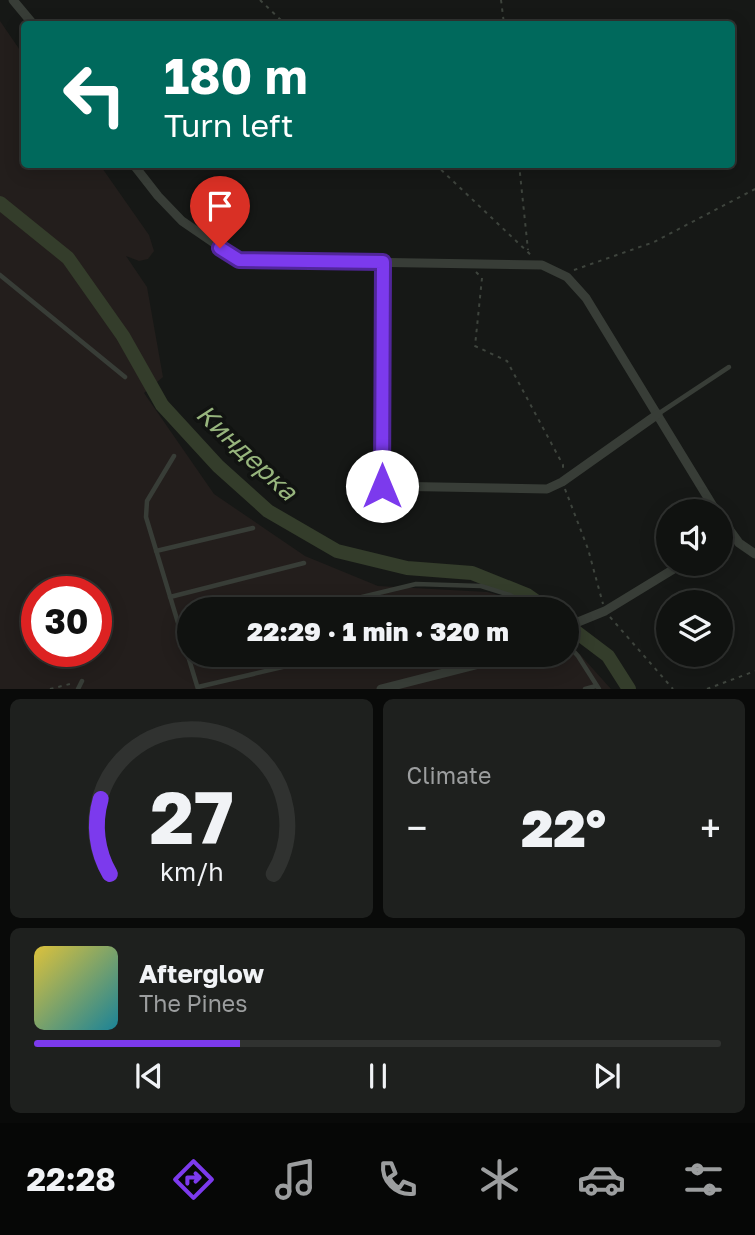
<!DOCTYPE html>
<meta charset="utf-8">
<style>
body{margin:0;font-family:"Golos Text",sans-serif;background:#1e201e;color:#f1f3f6;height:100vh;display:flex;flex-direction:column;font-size:26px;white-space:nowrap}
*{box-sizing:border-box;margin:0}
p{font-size:23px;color:#9c9e9f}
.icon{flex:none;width:38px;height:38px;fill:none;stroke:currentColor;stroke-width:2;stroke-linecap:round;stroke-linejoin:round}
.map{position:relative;height:689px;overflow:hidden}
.panel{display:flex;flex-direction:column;gap:10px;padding:10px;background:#090a09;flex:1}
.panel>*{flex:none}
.banner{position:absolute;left:21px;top:21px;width:714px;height:147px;border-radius:7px;box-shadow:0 4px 18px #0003,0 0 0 2px #303230;background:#00695c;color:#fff;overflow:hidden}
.fabs{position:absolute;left:656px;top:499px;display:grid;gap:14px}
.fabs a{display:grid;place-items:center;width:77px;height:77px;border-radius:50%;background:#101210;box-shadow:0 4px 18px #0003,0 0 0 2px #303230;font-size:35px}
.speed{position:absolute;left:21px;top:576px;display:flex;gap:14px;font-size:35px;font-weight:700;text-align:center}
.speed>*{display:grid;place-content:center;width:91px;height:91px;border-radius:50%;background:#101210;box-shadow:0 4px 18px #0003,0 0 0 2px #303230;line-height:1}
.speed .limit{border:10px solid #d22;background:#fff;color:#111}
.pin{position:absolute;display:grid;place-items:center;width:60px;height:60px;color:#fff;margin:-72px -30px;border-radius:50% 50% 50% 0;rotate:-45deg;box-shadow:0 0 7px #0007}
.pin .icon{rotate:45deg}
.me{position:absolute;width:77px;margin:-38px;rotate:0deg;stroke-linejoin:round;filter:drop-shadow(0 0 5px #0008)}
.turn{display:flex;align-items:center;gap:24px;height:147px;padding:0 28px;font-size:32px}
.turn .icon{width:91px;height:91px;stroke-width:2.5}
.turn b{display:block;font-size:49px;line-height:60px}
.big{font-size:52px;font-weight:800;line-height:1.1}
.panel .tile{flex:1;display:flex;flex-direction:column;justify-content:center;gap:10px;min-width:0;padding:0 24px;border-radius:10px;background:#1e201e}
.panel .dial{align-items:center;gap:0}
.dial svg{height:182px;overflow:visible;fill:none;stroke:#303230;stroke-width:7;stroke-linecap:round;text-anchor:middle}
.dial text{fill:#f1f3f6;stroke:none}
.song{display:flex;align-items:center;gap:21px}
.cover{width:84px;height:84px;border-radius:10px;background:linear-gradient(135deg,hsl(50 70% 55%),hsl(190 70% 35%))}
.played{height:7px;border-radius:4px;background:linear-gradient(90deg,#7c3aed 30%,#303230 30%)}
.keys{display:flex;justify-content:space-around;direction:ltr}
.heat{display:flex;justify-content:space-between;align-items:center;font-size:38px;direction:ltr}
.panel .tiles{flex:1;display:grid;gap:10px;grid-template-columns:1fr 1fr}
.tile:last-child{grid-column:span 2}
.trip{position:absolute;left:177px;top:597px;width:402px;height:70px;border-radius:35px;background:#101210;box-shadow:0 4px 18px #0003,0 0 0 2px #303230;font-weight:800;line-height:70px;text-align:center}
.tabs{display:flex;height:112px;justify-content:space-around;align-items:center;background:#060706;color:#9c9e9f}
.tabs .icon{width:49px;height:49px}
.tabs .current{color:#7c3aed}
.tabs b{font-size:32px;color:#f1f3f6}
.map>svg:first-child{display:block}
</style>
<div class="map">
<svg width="755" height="689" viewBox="0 0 755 689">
<rect width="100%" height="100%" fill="#161816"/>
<path fill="#231e1c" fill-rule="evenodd" d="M0 21 24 56V164L100 165 149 235 154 251 148 259 139 261 126 256 147 287 163 377 144 393 214 494 305 556 378 586 487 592 535 605 539 609H189V654H567V640L611 689H0ZM37 592H96V651H37Z"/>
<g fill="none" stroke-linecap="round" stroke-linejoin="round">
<g stroke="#343d2b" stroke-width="14">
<polyline points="0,203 68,258 123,336 162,405 218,466 268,511 337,551 407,568 472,573 527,595 547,609"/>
<polyline points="567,625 608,656 629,689"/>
</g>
<g stroke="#3e443d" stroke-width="2" stroke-dasharray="3.5 5" stroke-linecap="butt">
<polyline points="260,0 285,24"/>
<polyline points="501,0 504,24"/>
<polyline points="435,164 533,257"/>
<polyline points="519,164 528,250"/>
<polyline points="574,270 654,242 755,189"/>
<polyline points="476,272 482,278 475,346 507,361 563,465 563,470"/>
<polyline points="565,489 588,549 603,604"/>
<polyline points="610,617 673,689"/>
<polyline points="50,689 74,683"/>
<polyline points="707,689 755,671"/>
</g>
<g stroke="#383d37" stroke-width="4.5">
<polyline points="0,275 125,377"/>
<polyline points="658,414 729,367"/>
<polyline points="174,456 147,501 146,517 198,689"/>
<polyline points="156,551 253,528"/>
<polyline points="170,597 304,563"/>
<polyline points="312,609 416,584 481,586 510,595 532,609"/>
<polyline points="567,644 578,656 599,689"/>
<polyline points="198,687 338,654"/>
<polyline points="78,689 82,681"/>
<polyline points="585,689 596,686"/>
</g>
<g stroke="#383d37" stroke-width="9">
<polyline points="13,0 33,24"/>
<polyline points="133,164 158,196 182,221 239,260 542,265 567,277 586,298 716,511"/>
<polyline points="383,262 382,486 547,489 562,482 658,414"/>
<polyline points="721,518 739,543 755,554"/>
<polyline points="567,633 578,622 605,611 682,564"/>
<polyline points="381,689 518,654"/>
</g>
</g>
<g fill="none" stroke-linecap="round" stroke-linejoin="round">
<defs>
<polyline id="route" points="220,248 239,260 383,262 382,486"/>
</defs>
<use href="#route" stroke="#51269a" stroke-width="18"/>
<use href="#route" stroke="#7c3aed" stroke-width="12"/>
</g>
<g text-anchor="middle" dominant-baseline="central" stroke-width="7" stroke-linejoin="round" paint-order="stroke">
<g font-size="26" font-style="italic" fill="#97b57d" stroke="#111311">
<text transform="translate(247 452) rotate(43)">Киндерка</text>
</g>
</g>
</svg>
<div class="fabs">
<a><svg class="icon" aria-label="sound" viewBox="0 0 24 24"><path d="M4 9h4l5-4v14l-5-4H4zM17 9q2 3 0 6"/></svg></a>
<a><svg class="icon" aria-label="layers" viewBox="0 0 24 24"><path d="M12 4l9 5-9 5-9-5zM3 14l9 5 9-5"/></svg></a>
</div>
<div class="speed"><div class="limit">30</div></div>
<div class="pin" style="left:220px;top:248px;background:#d93025"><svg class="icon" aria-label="arrive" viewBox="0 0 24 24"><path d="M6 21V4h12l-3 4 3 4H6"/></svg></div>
<svg class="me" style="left:382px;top:486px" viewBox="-20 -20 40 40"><circle r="19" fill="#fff"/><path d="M0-13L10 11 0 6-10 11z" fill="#7c3aed"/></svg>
<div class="trip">22:29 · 1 min · 320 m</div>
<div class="banner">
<div class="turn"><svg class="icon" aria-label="left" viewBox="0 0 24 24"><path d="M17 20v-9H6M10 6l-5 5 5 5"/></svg><div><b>180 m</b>Turn left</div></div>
</div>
</div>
<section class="panel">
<div class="tiles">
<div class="tile dial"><svg viewBox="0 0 100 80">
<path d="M14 69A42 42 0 1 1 86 69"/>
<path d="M14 69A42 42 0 0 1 10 36" stroke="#7c3aed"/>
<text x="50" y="56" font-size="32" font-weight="700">27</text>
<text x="50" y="72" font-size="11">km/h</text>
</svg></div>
<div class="tile"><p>Climate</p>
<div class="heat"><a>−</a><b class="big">22°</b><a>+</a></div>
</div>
<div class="tile">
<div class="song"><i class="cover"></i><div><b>Afterglow</b><p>The Pines</p></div></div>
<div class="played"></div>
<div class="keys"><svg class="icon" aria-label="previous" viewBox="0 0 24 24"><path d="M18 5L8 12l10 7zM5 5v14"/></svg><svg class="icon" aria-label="pause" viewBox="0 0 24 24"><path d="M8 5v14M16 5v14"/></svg><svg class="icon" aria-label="next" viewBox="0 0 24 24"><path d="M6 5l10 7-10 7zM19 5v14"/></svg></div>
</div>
</div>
</section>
<nav class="tabs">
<b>22:28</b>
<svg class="icon current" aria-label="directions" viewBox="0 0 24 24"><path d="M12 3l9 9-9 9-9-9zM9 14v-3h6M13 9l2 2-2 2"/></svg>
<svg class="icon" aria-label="music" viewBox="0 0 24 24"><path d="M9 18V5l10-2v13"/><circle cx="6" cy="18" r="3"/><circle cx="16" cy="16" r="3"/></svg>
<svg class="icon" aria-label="phone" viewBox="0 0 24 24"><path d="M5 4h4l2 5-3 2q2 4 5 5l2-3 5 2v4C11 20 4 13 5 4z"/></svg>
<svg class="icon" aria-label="climate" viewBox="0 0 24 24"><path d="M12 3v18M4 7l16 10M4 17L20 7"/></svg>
<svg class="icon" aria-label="car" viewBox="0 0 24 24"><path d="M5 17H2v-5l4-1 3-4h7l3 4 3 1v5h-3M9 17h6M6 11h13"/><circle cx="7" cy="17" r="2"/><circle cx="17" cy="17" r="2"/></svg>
<svg class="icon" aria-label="filters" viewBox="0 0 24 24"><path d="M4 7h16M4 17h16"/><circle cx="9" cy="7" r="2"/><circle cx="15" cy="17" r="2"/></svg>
</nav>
